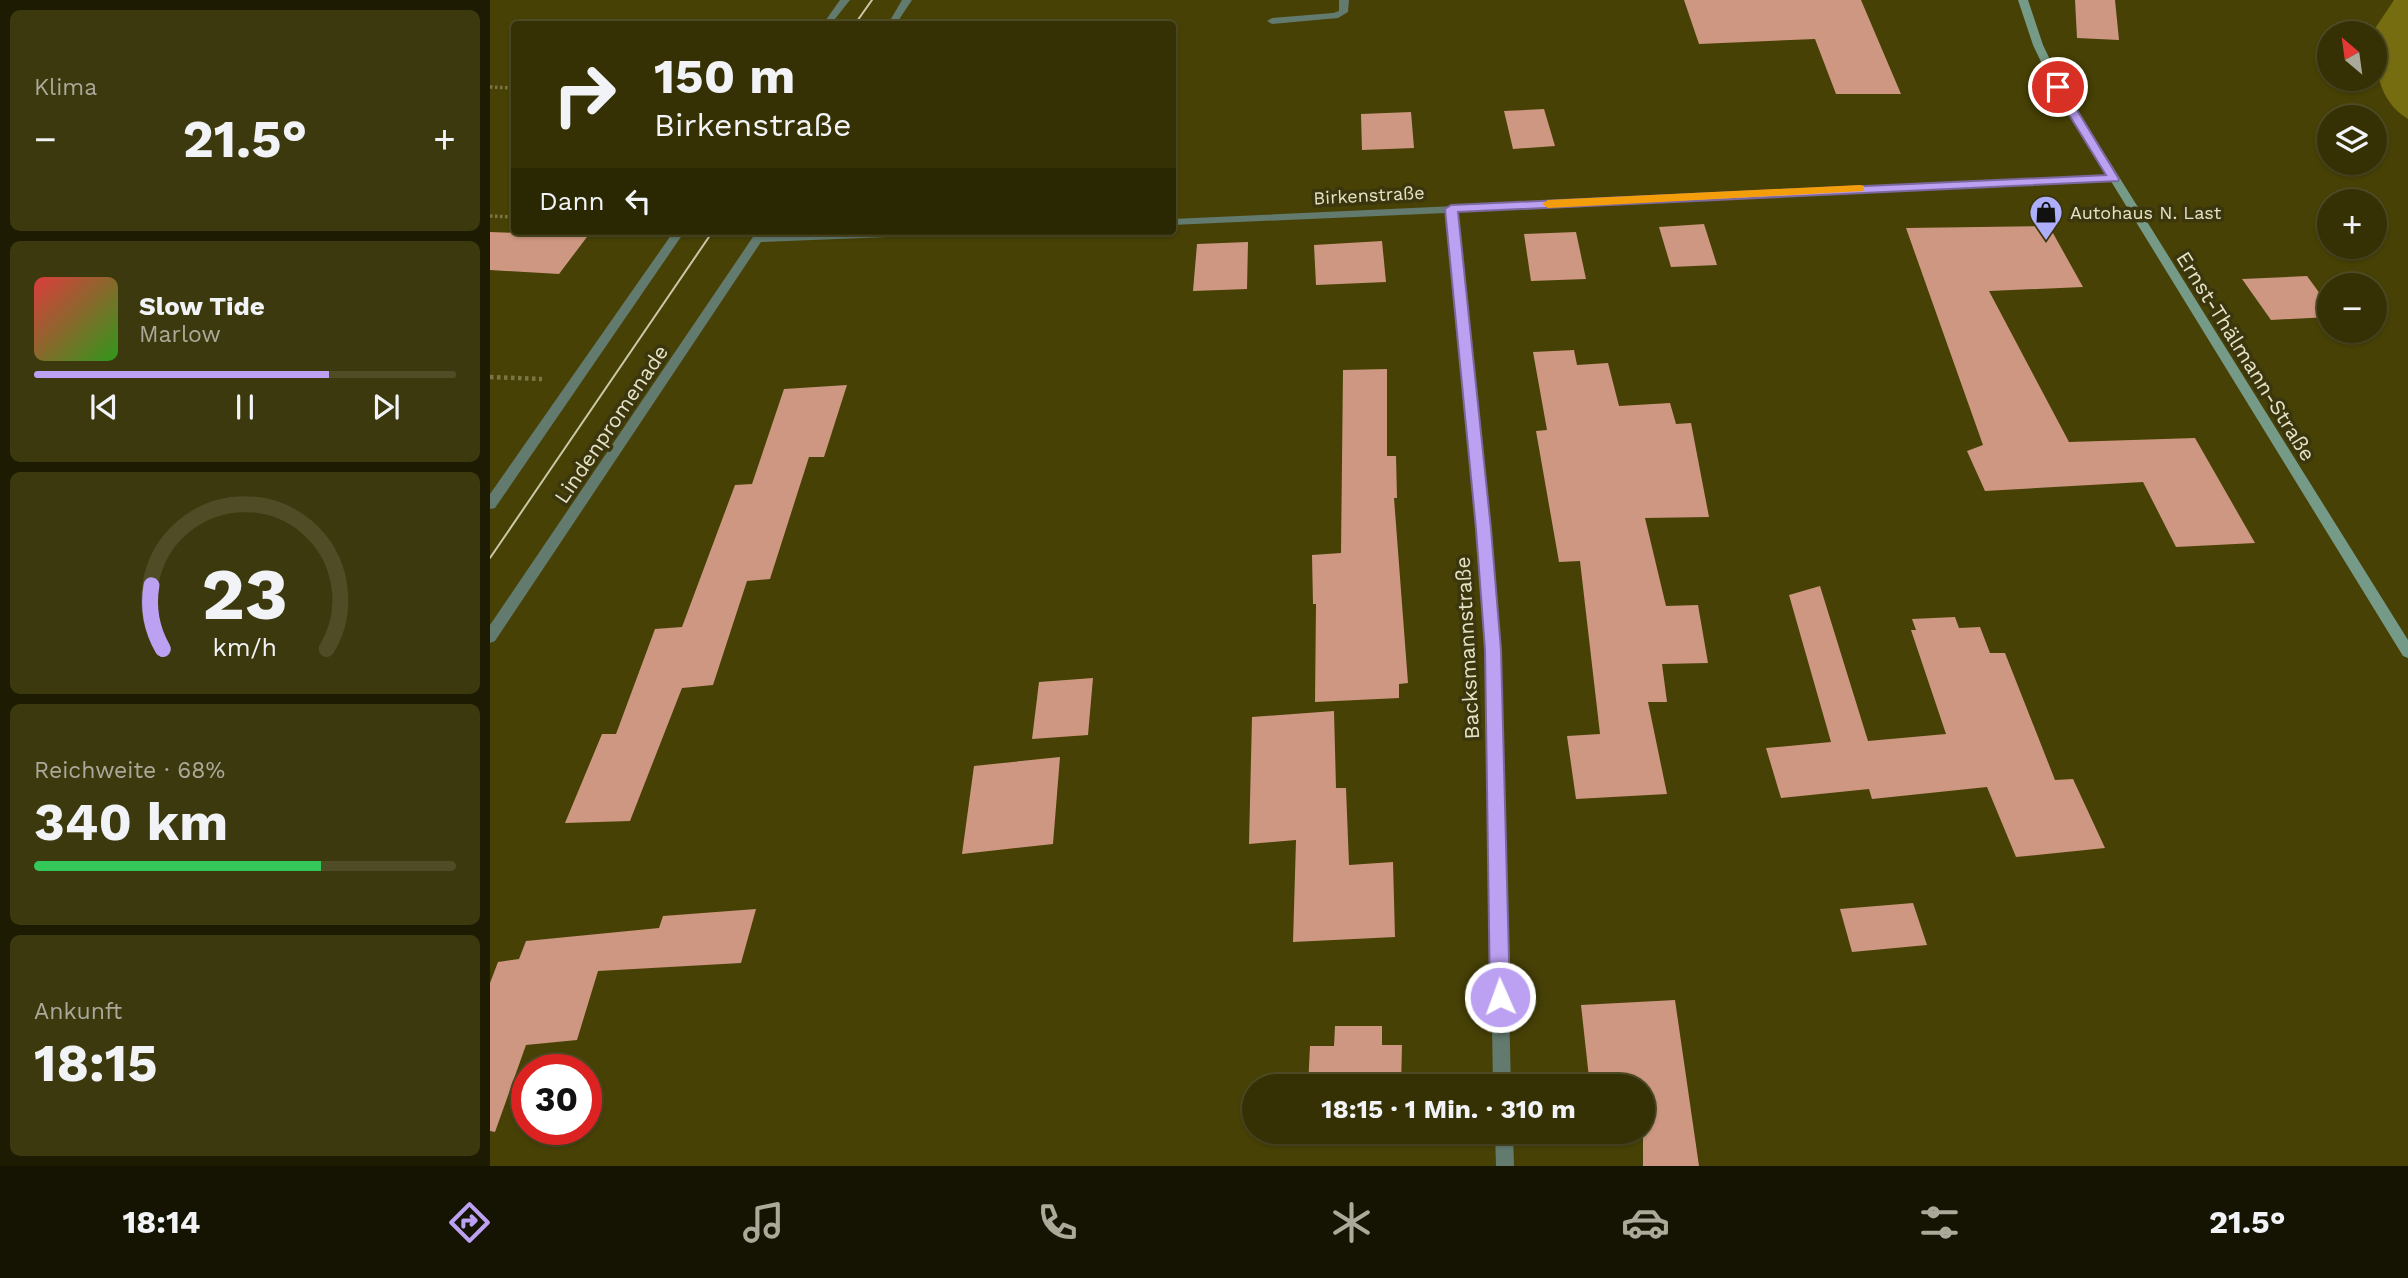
<!DOCTYPE html>
<html lang="de">
<meta charset="utf-8">
<style>
body{margin:0;font-family:"Work Sans",sans-serif;background:#3d390e;color:#f1f3f6;height:100vh;display:flex;flex-direction:column;font-size:26px;white-space:nowrap}
*{box-sizing:border-box;margin:0}
p{font-size:23px;color:#aaa99a}
.icon{flex:none;width:38px;height:38px;fill:none;stroke:currentColor;stroke-width:2;stroke-linecap:round;stroke-linejoin:round}
.map{position:relative;flex:1;overflow:hidden}
.side{display:flex;flex-direction:column;gap:10px;padding:10px;background:#1d1b02;width:490px}
.side>*{flex:none}
.guide{position:absolute;left:21px;top:21px;width:665px;height:214px;border-radius:7px;box-shadow:0 2px 5px #0004,0 0 0 2px #4f4c26;background:#353104;color:#f1f3f6;overflow:hidden}
.needle{width:46px;rotate:331deg}
.tools{position:absolute;left:1827px;top:21px;display:grid;gap:14px}
.tools a{display:grid;place-items:center;width:70px;height:70px;border-radius:50%;background:#353104;box-shadow:0 2px 5px #0004,0 0 0 2px #4f4c26;font-size:35px}
.speed{position:absolute;left:21px;top:1054px;display:flex;gap:14px;font-size:35px;font-weight:700;text-align:center}
.speed>*{display:grid;place-content:center;width:91px;height:91px;border-radius:50%;background:#353104;box-shadow:0 2px 5px #0004,0 0 0 2px #4f4c26;line-height:1}
.speed .limit{border:10px solid #d22;background:#fff;color:#111}
.pin{position:absolute;display:grid;place-items:center;width:60px;height:60px;color:#fff;margin:-30px;border:4px solid #fff;border-radius:50%;box-shadow:0 2px 7px #0007}
.me{position:absolute;width:77px;margin:-38px;rotate:358deg;stroke-linejoin:round;filter:drop-shadow(0 0 5px #0008)}
.turn{display:flex;align-items:center;gap:24px;height:147px;padding:0 28px;font-size:32px}
.turn .icon{width:91px;height:91px;stroke-width:2.5}
.turn b{display:block;font-size:49px;line-height:60px}
.then{display:flex;align-items:center;height:66px;padding:0 28px;background:#0003;gap:14px;font-size:26px}
.big{font-size:52px;font-weight:700;line-height:1.1}
.side .card{flex:1;display:flex;flex-direction:column;justify-content:center;gap:10px;min-width:0;padding:0 24px;border-radius:10px;background:#3d390e}
.side .dial{align-items:center;gap:0}
.dial svg{height:182px;overflow:visible;fill:none;stroke:#4f4c26;stroke-width:7;stroke-linecap:round;text-anchor:middle}
.dial text{fill:#f1f3f6;stroke:none}
.song{display:flex;align-items:center;gap:21px}
.cover{width:84px;height:84px;border-radius:10px;background:linear-gradient(135deg,hsl(0 70% 55%),hsl(110 70% 35%))}
.played{height:7px;border-radius:4px;background:linear-gradient(90deg,#bca0f2 70%,#4f4c26 70%)}
.keys{display:flex;justify-content:space-around;direction:ltr}
.heat{display:flex;justify-content:space-between;align-items:center;font-size:38px;direction:ltr}
.charge{height:10px;border-radius:5px;background:linear-gradient(90deg,#34c759 68%,#4f4c26 0)}
.trip{position:absolute;left:752px;top:1074px;width:413px;height:70px;border-radius:35px;background:#353104;box-shadow:0 2px 5px #0004,0 0 0 2px #4f4c26;font-weight:700;line-height:70px;text-align:center}
.tab-bar{display:flex;height:112px;justify-content:space-around;align-items:center;background:#151402;color:#aaa99a}
.tab-bar .icon{width:49px;height:49px}
.tab-bar .on{color:#bca0f2}
.tab-bar b{font-size:32px;color:#f1f3f6}
main{display:flex;flex:1;min-height:0}
.map>svg:first-child{display:block}
</style>
<main>
<section class="side">
<div class="card"><p>Klima</p>
<div class="heat"><a>−</a><b class="big">21.5°</b><a>+</a></div>
</div>
<div class="card">
<div class="song"><i class="cover"></i><div><b>Slow Tide</b><p>Marlow</p></div></div>
<div class="played"></div>
<div class="keys"><svg class="icon" aria-label="previous" viewBox="0 0 24 24"><path d="M18 5L8 12l10 7zM5 5v14"/></svg><svg class="icon" aria-label="pause" viewBox="0 0 24 24"><path d="M8 5v14M16 5v14"/></svg><svg class="icon" aria-label="next" viewBox="0 0 24 24"><path d="M6 5l10 7-10 7zM19 5v14"/></svg></div>
</div>
<div class="card dial"><svg viewBox="0 0 100 80">
<path d="M14 69A42 42 0 1 1 86 69"/>
<path d="M14 69A42 42 0 0 1 9 41" stroke="#bca0f2"/>
<text x="50" y="56" font-size="32" font-weight="700">23</text>
<text x="50" y="72" font-size="11">km/h</text>
</svg></div>
<div class="card"><p>Reichweite · 68%</p><b class="big">340 km</b><div class="charge"></div></div>
<div class="card"><p>Ankunft</p><b class="big">18:15</b></div>
</section>
<div class="map">
<svg width="1918" height="1166" viewBox="0 0 1918 1166">
<rect width="100%" height="100%" fill="#474106"/>
<path fill="#766c10" d="M1904 0H1918V119C1887 100 1885 67 1885 33H1882Z"/>
<g fill="#ce9781">
<polygon points="1194,0 1371,0 1411,94 1346,94 1325,39 1209,44"/>
<polygon points="1585,0 1625,0 1629,40 1587,38"/>
<polygon points="1054,109 1065,146 1023,149 1014,111"/>
<polygon points="921,112 924,148 872,150 871,114"/>
<polygon points="1214,224 1227,265 1181,267 1169,227"/>
<polygon points="1559,226 1593,287 1499,291 1579,442 1705,438 1765,543 1686,547 1653,482 1495,491 1477,451 1493,445 1416,228"/>
<polygon points="0,232 59,234 100,233 69,274 0,270"/>
<polygon points="1086,232 1096,279 1041,281 1034,234"/>
<polygon points="892,241 896,282 826,285 824,245"/>
<polygon points="758,242 757,289 703,291 707,244"/>
<polygon points="1817,276 1839,306 1839,317 1781,320 1752,279"/>
<polygon points="1084,350 1087,365 1118,363 1129,406 1180,403 1186,424 1201,423 1219,517 1155,518 1176,606 1208,605 1218,663 1172,664 1177,702 1158,702 1177,794 1086,799 1077,736 1110,734 1090,561 1069,562 1046,431 1057,430 1043,352"/>
<polygon points="897,369 897,456 906,456 907,498 904,498 918,683 909,684 909,698 825,702 826,604 823,604 822,555 851,553 853,370"/>
<polygon points="357,385 334,457 319,457 280,579 257,581 223,685 192,688 140,821 75,823 112,734 126,734 165,629 192,627 245,485 262,484 294,389"/>
<polygon points="1330,586 1378,741 1456,734 1421,630 1426,630 1422,619 1465,617 1469,628 1490,627 1500,653 1515,653 1565,780 1583,779 1615,848 1526,857 1497,787 1382,799 1379,789 1291,798 1276,748 1341,742 1299,595"/>
<polygon points="603,678 598,735 542,739 549,682"/>
<polygon points="844,711 846,788 856,788 859,865 903,862 905,937 803,942 806,840 759,844 762,717"/>
<polygon points="570,757 563,844 472,854 484,766"/>
<polygon points="1423,903 1437,945 1362,952 1350,909"/>
<polygon points="266,909 251,963 108,971 87,1040 36,1045 5,1132 0,1131 0,983 8,962 29,959 36,941 169,928 173,916"/>
<polygon points="1185,1000 1209,1166 1153,1166 1153,1087 1100,1087 1091,1005"/>
<polygon points="845,1026 892,1026 892,1045 912,1045 911,1087 818,1087 820,1046 844,1046"/>
<polygon points="815,1132 910,1132 910,1135 815,1137"/>
</g>
<g fill="none" stroke-linecap="round" stroke-linejoin="round">
<g stroke="#7a7544" stroke-width="3.5" stroke-dasharray="2.5 2.5" stroke-linecap="butt">
<polyline points="0,87 24,88"/>
<polyline points="0,216 24,217"/>
<polyline points="59,234 61,231"/>
</g>
<polyline stroke="#7a7544" stroke-width="4.5" stroke-dasharray="3.5 3.5" stroke-linecap="butt" points="0,377 52,379"/>
<polygon fill="#637a6e" fill-rule="evenodd" points="849,0 859,0 858,12 848,18 782,24 777,21 782,18 843,13 849,11"/>
<g fill="#637a6e" fill-rule="evenodd">
<polygon points="350,0 360,0 341,24 333,24"/>
<polygon points="412,0 422,0 406,24 398,24"/>
<polygon points="1623,176 1628,179 1627,181 967,212 1001,529 1010,650 1021,1087 1003,1087 996,650 987,529 956,213 682,225 682,219"/>
<polygon points="184,231 195,231 5,508 0,509 0,494"/>
<polygon points="267,231 278,231 276,235 385,231 478,231 473,234 271,242 5,641 0,643 0,625"/>
<polygon points="1005,1132 1023,1132 1024,1166 1006,1166"/>
</g>
<polygon fill="#759a87" fill-rule="evenodd" points="1528,0 1538,0 1553,45 1573,87 1918,640 1918,658 1913,656 1563,87 1543,45"/>
<g stroke="#cbc8a7" stroke-width="2">
<polyline points="365,24 382,0"/>
<polyline points="0,558 223,231"/>
</g>
</g>
<polygon fill="#bca0f2" stroke="#7a689d" stroke-width="2" points="1564,85 1573,87 1629,179 1628,181 968,212 1001,529 1011,650 1020,997 1017,1004 1010,1007 1003,1004 1000,997 995,650 986,529 955,209 961,205 1616,175 1562,87"/>
<polygon fill="#f59e0b" points="1370,185 1374,186 1374,191 1058,208 1052,204 1058,200"/>
<defs>
<symbol id="shop-pin" viewBox="-11 -11 22 30"><path d="M0 17L-7.5 6A9.5 9.5 0 1 1 7.5 6Z" fill="#adaffb" stroke="#3b360d"/><path d="M-5-2.5h2.3a2.7 3.5 0 0 1 5.4 0H5L5.5 6h-11ZM-1.5-2.5h3a1.5 2.3 0 0 0-3 0Z" fill="#111"/></symbol>
</defs>
<g fill-rule="evenodd">
<use href="#shop-pin" x="1537" y="193" width="38" height="52"/>
</g>
<g text-anchor="middle" dominant-baseline="central" stroke-width="7" stroke-linejoin="round" paint-order="stroke">
<g font-size="18" fill="#e5e3c7" stroke="#3b360d">
<text transform="translate(879 195) rotate(-3)">Birkenstraße</text>
</g>
<g font-size="18" fill="#e5e3c7" stroke="#3b360d" text-anchor="start">
<text x="1580" y="212">Autohaus N. Last</text>
</g>
<g font-size="21" fill="#e5e3c7" stroke="#3b360d">
<text transform="translate(1756 356) rotate(58)">Ernst-Thälmann-Straße</text>
<text transform="translate(121 424) rotate(-56)">Lindenpromenade</text>
<text transform="translate(977 648) rotate(-93)">Backsmannstraße</text>
</g>
</g>
</svg>
<div class="tools">
<a><svg class="needle" viewBox="-14 -14 28 28"><path d="M0-13l5 13h-10z" fill="#e53935"/><path d="M0 13l5-13h-10z" fill="#aaa99a"/></svg></a>
<a><svg class="icon" aria-label="layers" viewBox="0 0 24 24"><path d="M12 4l9 5-9 5-9-5zM3 14l9 5 9-5"/></svg></a>
<a>+</a>
<a>−</a>
</div>
<div class="speed"><div class="limit">30</div></div>
<div class="pin" style="left:1568px;top:87px;background:#d93025"><svg class="icon" aria-label="arrive" viewBox="0 0 24 24"><path d="M6 21V4h12l-3 4 3 4H6"/></svg></div>
<svg class="me" style="left:1010px;top:997px" viewBox="-20 -20 40 40"><circle r="17" fill="#bca0f2" stroke="#fff" stroke-width="3"/><path d="M0-11L8 9 0 5-8 9z" fill="#fff"/></svg>
<div class="trip">18:15 · 1 Min. · 310 m</div>
<div class="guide">
<div class="turn"><svg class="icon" aria-label="right" viewBox="0 0 24 24"><path d="M7 20v-9h11M14 6l5 5-5 5"/></svg><div><b>150 m</b>Birkenstraße</div></div>
<div class="then">Dann<svg class="icon" aria-label="left" viewBox="0 0 24 24"><path d="M17 20v-9H6M10 6l-5 5 5 5"/></svg></div>
</div>
</div>
</main>
<nav class="tab-bar">
<b>18:14</b>
<svg class="icon on" aria-label="directions" viewBox="0 0 24 24"><path d="M12 3l9 9-9 9-9-9zM9 14v-3h6M13 9l2 2-2 2"/></svg>
<svg class="icon" aria-label="music" viewBox="0 0 24 24"><path d="M9 18V5l10-2v13"/><circle cx="6" cy="18" r="3"/><circle cx="16" cy="16" r="3"/></svg>
<svg class="icon" aria-label="phone" viewBox="0 0 24 24"><path d="M5 4h4l2 5-3 2q2 4 5 5l2-3 5 2v4C11 20 4 13 5 4z"/></svg>
<svg class="icon" aria-label="climate" viewBox="0 0 24 24"><path d="M12 3v18M4 7l16 10M4 17L20 7"/></svg>
<svg class="icon" aria-label="car" viewBox="0 0 24 24"><path d="M5 17H2v-5l4-1 3-4h7l3 4 3 1v5h-3M9 17h6M6 11h13"/><circle cx="7" cy="17" r="2"/><circle cx="17" cy="17" r="2"/></svg>
<svg class="icon" aria-label="filters" viewBox="0 0 24 24"><path d="M4 7h16M4 17h16"/><circle cx="9" cy="7" r="2"/><circle cx="15" cy="17" r="2"/></svg>
<b>21.5°</b>
</nav>
